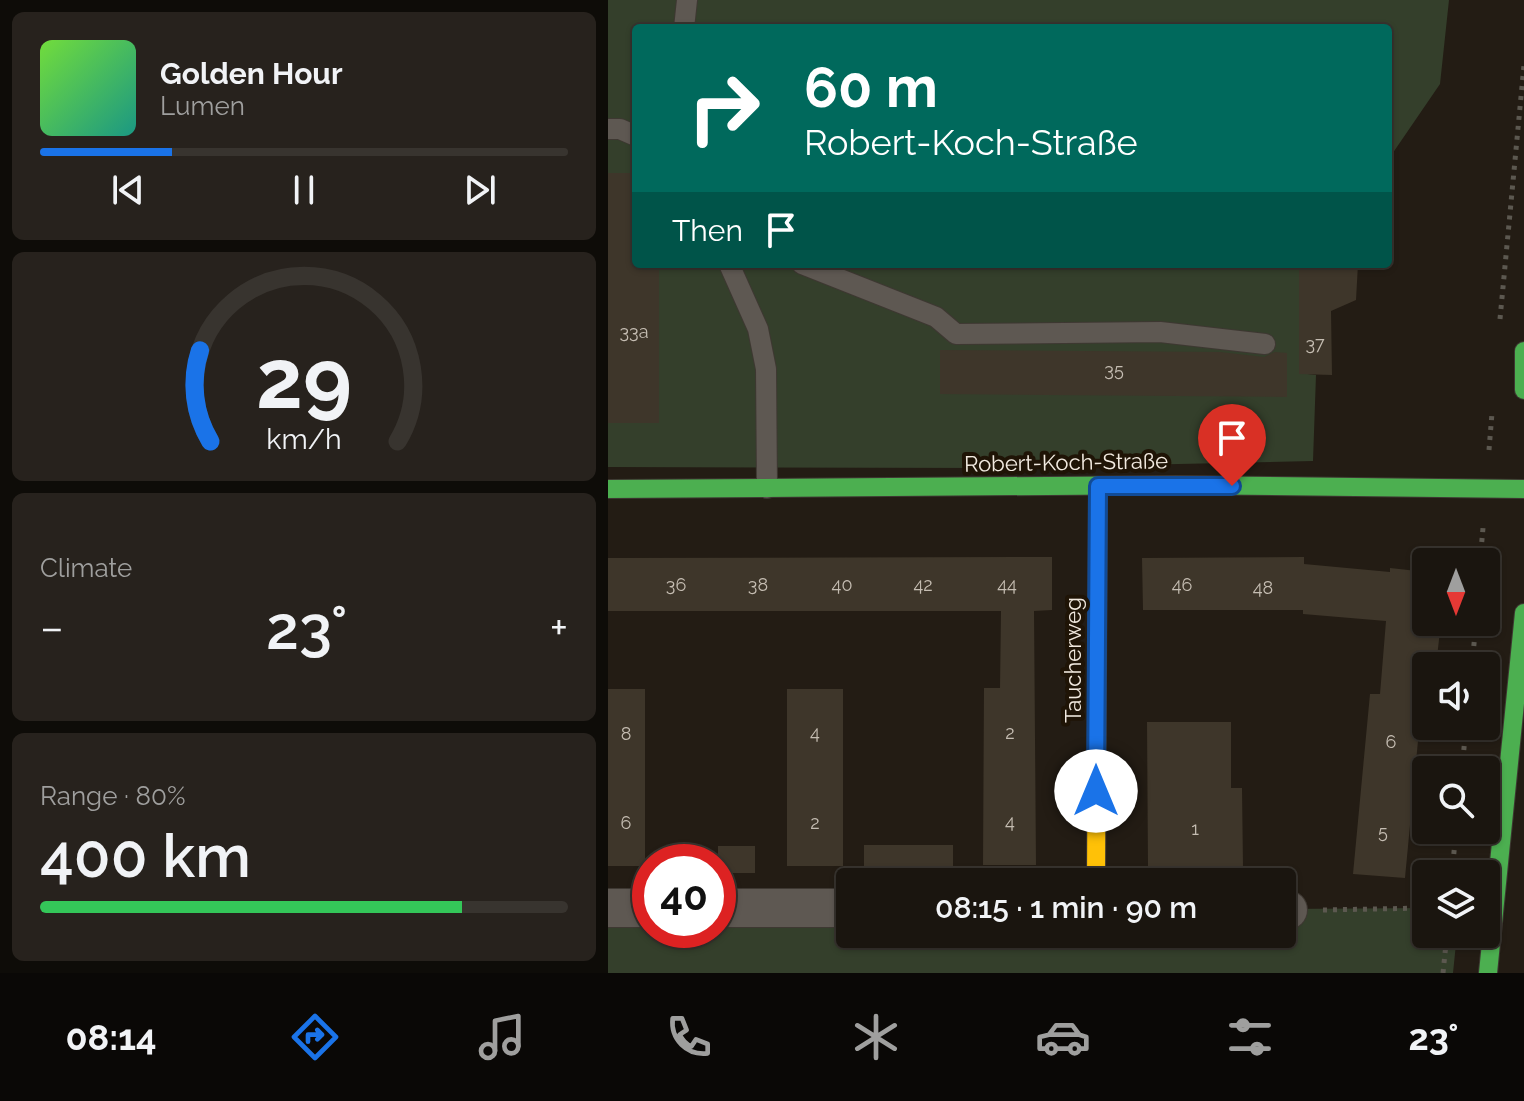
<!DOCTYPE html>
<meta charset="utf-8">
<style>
body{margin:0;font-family:Raleway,sans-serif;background:#27221d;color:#f1f3f6;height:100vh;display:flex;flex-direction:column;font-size:30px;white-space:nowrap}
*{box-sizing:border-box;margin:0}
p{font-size:26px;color:#9f9f9e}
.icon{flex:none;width:44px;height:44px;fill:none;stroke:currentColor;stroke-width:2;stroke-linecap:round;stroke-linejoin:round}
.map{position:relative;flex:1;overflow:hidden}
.side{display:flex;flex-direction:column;gap:12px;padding:12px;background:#0e0c08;width:608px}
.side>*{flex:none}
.top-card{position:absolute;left:24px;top:24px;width:760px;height:244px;border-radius:8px;box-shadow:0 2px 6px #0004,0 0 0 2px #38342f;background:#00695c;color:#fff;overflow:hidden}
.needle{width:52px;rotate:180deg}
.fabs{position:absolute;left:804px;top:548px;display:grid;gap:16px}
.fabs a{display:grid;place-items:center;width:88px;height:88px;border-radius:8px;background:#1a150f;box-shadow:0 2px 6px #0004,0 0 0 2px #38342f;font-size:40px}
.speed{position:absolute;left:24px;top:844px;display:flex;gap:16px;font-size:40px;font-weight:700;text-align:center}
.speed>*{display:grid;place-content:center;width:104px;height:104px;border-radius:50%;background:#1a150f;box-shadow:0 2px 6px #0004,0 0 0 2px #38342f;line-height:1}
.speed .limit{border:12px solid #d22;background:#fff;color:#111}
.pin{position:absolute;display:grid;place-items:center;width:68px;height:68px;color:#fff;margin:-82px -34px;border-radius:50% 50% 50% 0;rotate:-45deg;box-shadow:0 0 8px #0007}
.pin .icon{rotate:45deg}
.me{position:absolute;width:88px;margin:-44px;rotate:0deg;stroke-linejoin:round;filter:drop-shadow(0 0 6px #0008)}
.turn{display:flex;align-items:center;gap:28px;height:168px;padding:0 40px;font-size:36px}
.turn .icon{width:104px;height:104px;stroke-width:2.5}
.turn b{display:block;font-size:56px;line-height:68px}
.then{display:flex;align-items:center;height:76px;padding:0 40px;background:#0003;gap:16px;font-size:30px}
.big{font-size:60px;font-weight:600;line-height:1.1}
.side .tile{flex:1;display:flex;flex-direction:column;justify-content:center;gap:12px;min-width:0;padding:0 28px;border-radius:12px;background:#27221d}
.side .dial{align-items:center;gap:0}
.dial svg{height:208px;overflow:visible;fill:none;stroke:#38342f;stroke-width:7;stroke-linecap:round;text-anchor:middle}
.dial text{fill:#f1f3f6;stroke:none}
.song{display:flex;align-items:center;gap:24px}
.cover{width:96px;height:96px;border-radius:12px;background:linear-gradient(135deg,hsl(100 70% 55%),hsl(170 70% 35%))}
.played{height:8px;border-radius:4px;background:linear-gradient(90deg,#1a73e8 25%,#38342f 25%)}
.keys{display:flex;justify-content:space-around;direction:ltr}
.heat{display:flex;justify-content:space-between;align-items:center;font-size:44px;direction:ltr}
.charge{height:12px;border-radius:6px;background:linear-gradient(90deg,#34c759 80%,#38342f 0)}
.trip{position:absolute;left:228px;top:868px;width:460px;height:80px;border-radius:8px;background:#1a150f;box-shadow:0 2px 6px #0004,0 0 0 2px #38342f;font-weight:600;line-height:80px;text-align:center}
.menu{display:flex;height:128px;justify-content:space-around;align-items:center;background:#0a0806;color:#9f9f9e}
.menu .icon{width:56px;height:56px}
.menu .active{color:#1a73e8}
.menu b{font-size:36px;color:#f1f3f6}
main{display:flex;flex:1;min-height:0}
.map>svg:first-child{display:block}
</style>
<main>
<section class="side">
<div class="tile">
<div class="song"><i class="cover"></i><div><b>Golden Hour</b><p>Lumen</p></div></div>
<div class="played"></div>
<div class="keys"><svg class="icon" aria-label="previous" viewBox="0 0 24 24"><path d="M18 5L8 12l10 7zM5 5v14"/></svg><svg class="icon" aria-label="pause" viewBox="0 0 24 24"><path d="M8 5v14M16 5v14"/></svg><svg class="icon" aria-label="next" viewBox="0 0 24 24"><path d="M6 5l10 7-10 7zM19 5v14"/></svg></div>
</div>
<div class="tile dial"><svg viewBox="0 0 100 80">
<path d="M14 69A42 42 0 1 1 86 69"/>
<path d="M14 69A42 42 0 0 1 10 34" stroke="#1a73e8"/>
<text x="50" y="56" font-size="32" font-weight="700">29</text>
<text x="50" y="72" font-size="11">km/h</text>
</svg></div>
<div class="tile"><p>Climate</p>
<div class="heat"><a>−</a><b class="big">23°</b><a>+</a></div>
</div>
<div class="tile"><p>Range · 80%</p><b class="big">400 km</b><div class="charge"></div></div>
</section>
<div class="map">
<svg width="916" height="973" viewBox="0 0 916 973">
<rect width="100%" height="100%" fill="#231c14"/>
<g fill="#343f2b">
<polygon points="0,0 841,0 832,84 780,160 780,28 28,28 28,264 691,264 691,373 708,375 705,461 379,468 0,467"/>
<polygon points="818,908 818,934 849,934 845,973 0,973 0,913 42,913 42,930 110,930 110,912 242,912 242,934 674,934 674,909"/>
</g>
<g fill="#3e362a">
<polygon points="0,173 28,173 28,264 51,264 51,423 0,423"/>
<polygon points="691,264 750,264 748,300 723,311 724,375 691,374"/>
<polygon points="332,350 612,352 656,357 667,352 679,353 679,397 332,394"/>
<polygon points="444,557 444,610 426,611 428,865 375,865 376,688 392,688 393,611 0,611 0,558"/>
<polygon points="696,557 696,564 782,572 782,568 818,572 818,622 833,622 828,666 818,666 818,688 815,688 797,878 745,874 762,694 772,694 778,621 695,614 695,610 535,610 534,558"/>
<rect x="0" y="689" width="37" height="177"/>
<rect x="179" y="689" width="56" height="177"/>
<polygon points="539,722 623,722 623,788 634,788 635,867 540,867"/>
<rect x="256" y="845" width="89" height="27"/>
<rect x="110" y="846" width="37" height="27"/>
</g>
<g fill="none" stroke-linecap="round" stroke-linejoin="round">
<defs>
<g id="lane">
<polyline points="76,28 79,0"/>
<polyline points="0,129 12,129 28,136"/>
<polyline points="121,264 150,329 158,369 159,488"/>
<polyline points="194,264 328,317 348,334 552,332 657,344"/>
</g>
<g id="street">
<polyline points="0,908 42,908"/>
<polyline points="110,908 242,908"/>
<polyline points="674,910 680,910"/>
</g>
<g id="fast">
<polyline points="916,351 916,390"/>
<polyline points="0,489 568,485 916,489"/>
<polyline points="880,973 916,613"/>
</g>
<polyline id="slow" points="488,882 490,486"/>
</defs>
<use href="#lane" stroke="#3e3832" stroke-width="22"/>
<use href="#street" stroke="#3e3832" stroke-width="40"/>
<use href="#fast" stroke="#3e3832" stroke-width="20"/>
<use href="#slow" stroke="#3e3832" stroke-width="20"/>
<g stroke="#5c5850" stroke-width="5" stroke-dasharray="4 6" stroke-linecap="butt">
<polyline points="892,319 916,65"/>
<polyline points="881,450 884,413"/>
<polyline points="872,562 875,528"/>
<polyline points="864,666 868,622"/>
<polyline points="854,770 858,726"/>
<polyline points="844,874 848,830"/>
<polyline points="715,910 818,908"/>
<polyline points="835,973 839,934"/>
</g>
<use href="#lane" stroke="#5e5852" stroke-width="20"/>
<use href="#street" stroke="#5e5852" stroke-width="38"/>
<use href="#fast" stroke="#4caf50" stroke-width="18"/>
<use href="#slow" stroke="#ffc107" stroke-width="18"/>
</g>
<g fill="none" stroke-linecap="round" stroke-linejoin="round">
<defs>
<polyline id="route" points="488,791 490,486 624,486"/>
</defs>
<use href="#route" stroke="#114b97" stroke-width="20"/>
<use href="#route" stroke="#1a73e8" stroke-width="14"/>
</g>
<g text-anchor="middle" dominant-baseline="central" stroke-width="8" stroke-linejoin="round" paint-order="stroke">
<g font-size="18" fill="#c5bdb2">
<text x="26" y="331">33a</text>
<text x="707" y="343">37</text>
<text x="506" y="369">35</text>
<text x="68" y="584">36</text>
<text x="150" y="584">38</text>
<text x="234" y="584">40</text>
<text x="315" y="584">42</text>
<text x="399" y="584">44</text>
<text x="574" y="584">46</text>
<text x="655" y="587">48</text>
<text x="207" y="732">4</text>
<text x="402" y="732">2</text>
<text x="18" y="733">8</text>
<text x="783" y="741">6</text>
<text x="402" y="821">4</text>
<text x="18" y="822">6</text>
<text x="207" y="822">2</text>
<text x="587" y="828">1</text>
<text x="775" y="831">5</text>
</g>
<g font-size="22" fill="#f2eae0" stroke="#1f1406">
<text transform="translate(458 462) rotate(-1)">Robert-Koch-Straße</text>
<text transform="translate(465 660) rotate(-90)">Taucherweg</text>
</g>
</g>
</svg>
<div class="fabs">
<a><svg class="needle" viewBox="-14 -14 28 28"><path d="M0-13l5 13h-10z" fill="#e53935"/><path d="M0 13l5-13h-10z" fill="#9f9f9e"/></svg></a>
<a><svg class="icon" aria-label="sound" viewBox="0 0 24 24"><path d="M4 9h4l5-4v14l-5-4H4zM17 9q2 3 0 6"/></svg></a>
<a><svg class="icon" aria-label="search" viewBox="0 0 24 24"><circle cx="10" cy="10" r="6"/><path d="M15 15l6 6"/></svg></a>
<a><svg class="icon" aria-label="layers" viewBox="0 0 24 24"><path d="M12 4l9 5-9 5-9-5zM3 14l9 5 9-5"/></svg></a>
</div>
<div class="speed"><div class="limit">40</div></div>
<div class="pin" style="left:624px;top:486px;background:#d93025"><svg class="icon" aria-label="arrive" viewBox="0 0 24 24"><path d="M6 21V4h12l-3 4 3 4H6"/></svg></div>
<svg class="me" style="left:488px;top:791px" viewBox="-20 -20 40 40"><circle r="19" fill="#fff"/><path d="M0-13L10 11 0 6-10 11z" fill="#1a73e8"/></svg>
<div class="trip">08:15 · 1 min · 90 m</div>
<div class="top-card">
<div class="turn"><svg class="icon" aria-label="right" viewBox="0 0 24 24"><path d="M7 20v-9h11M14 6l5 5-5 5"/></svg><div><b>60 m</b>Robert-Koch-Straße</div></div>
<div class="then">Then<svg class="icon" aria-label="arrive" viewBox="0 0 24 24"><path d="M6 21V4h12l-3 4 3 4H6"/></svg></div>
</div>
</div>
</main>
<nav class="menu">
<b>08:14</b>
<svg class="icon active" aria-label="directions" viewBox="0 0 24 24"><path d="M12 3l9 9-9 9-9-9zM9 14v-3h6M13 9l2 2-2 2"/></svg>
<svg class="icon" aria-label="music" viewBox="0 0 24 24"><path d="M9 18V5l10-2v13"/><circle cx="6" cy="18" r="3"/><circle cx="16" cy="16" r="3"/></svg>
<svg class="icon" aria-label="phone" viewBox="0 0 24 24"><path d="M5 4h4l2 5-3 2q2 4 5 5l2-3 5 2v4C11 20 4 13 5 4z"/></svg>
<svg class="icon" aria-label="climate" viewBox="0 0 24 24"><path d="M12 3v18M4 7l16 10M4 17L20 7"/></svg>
<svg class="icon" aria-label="car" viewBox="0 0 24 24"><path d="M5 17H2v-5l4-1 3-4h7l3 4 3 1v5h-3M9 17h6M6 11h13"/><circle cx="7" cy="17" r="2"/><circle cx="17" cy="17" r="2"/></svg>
<svg class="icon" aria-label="filters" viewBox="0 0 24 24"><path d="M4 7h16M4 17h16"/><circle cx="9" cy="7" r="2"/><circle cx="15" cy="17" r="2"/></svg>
<b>23°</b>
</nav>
